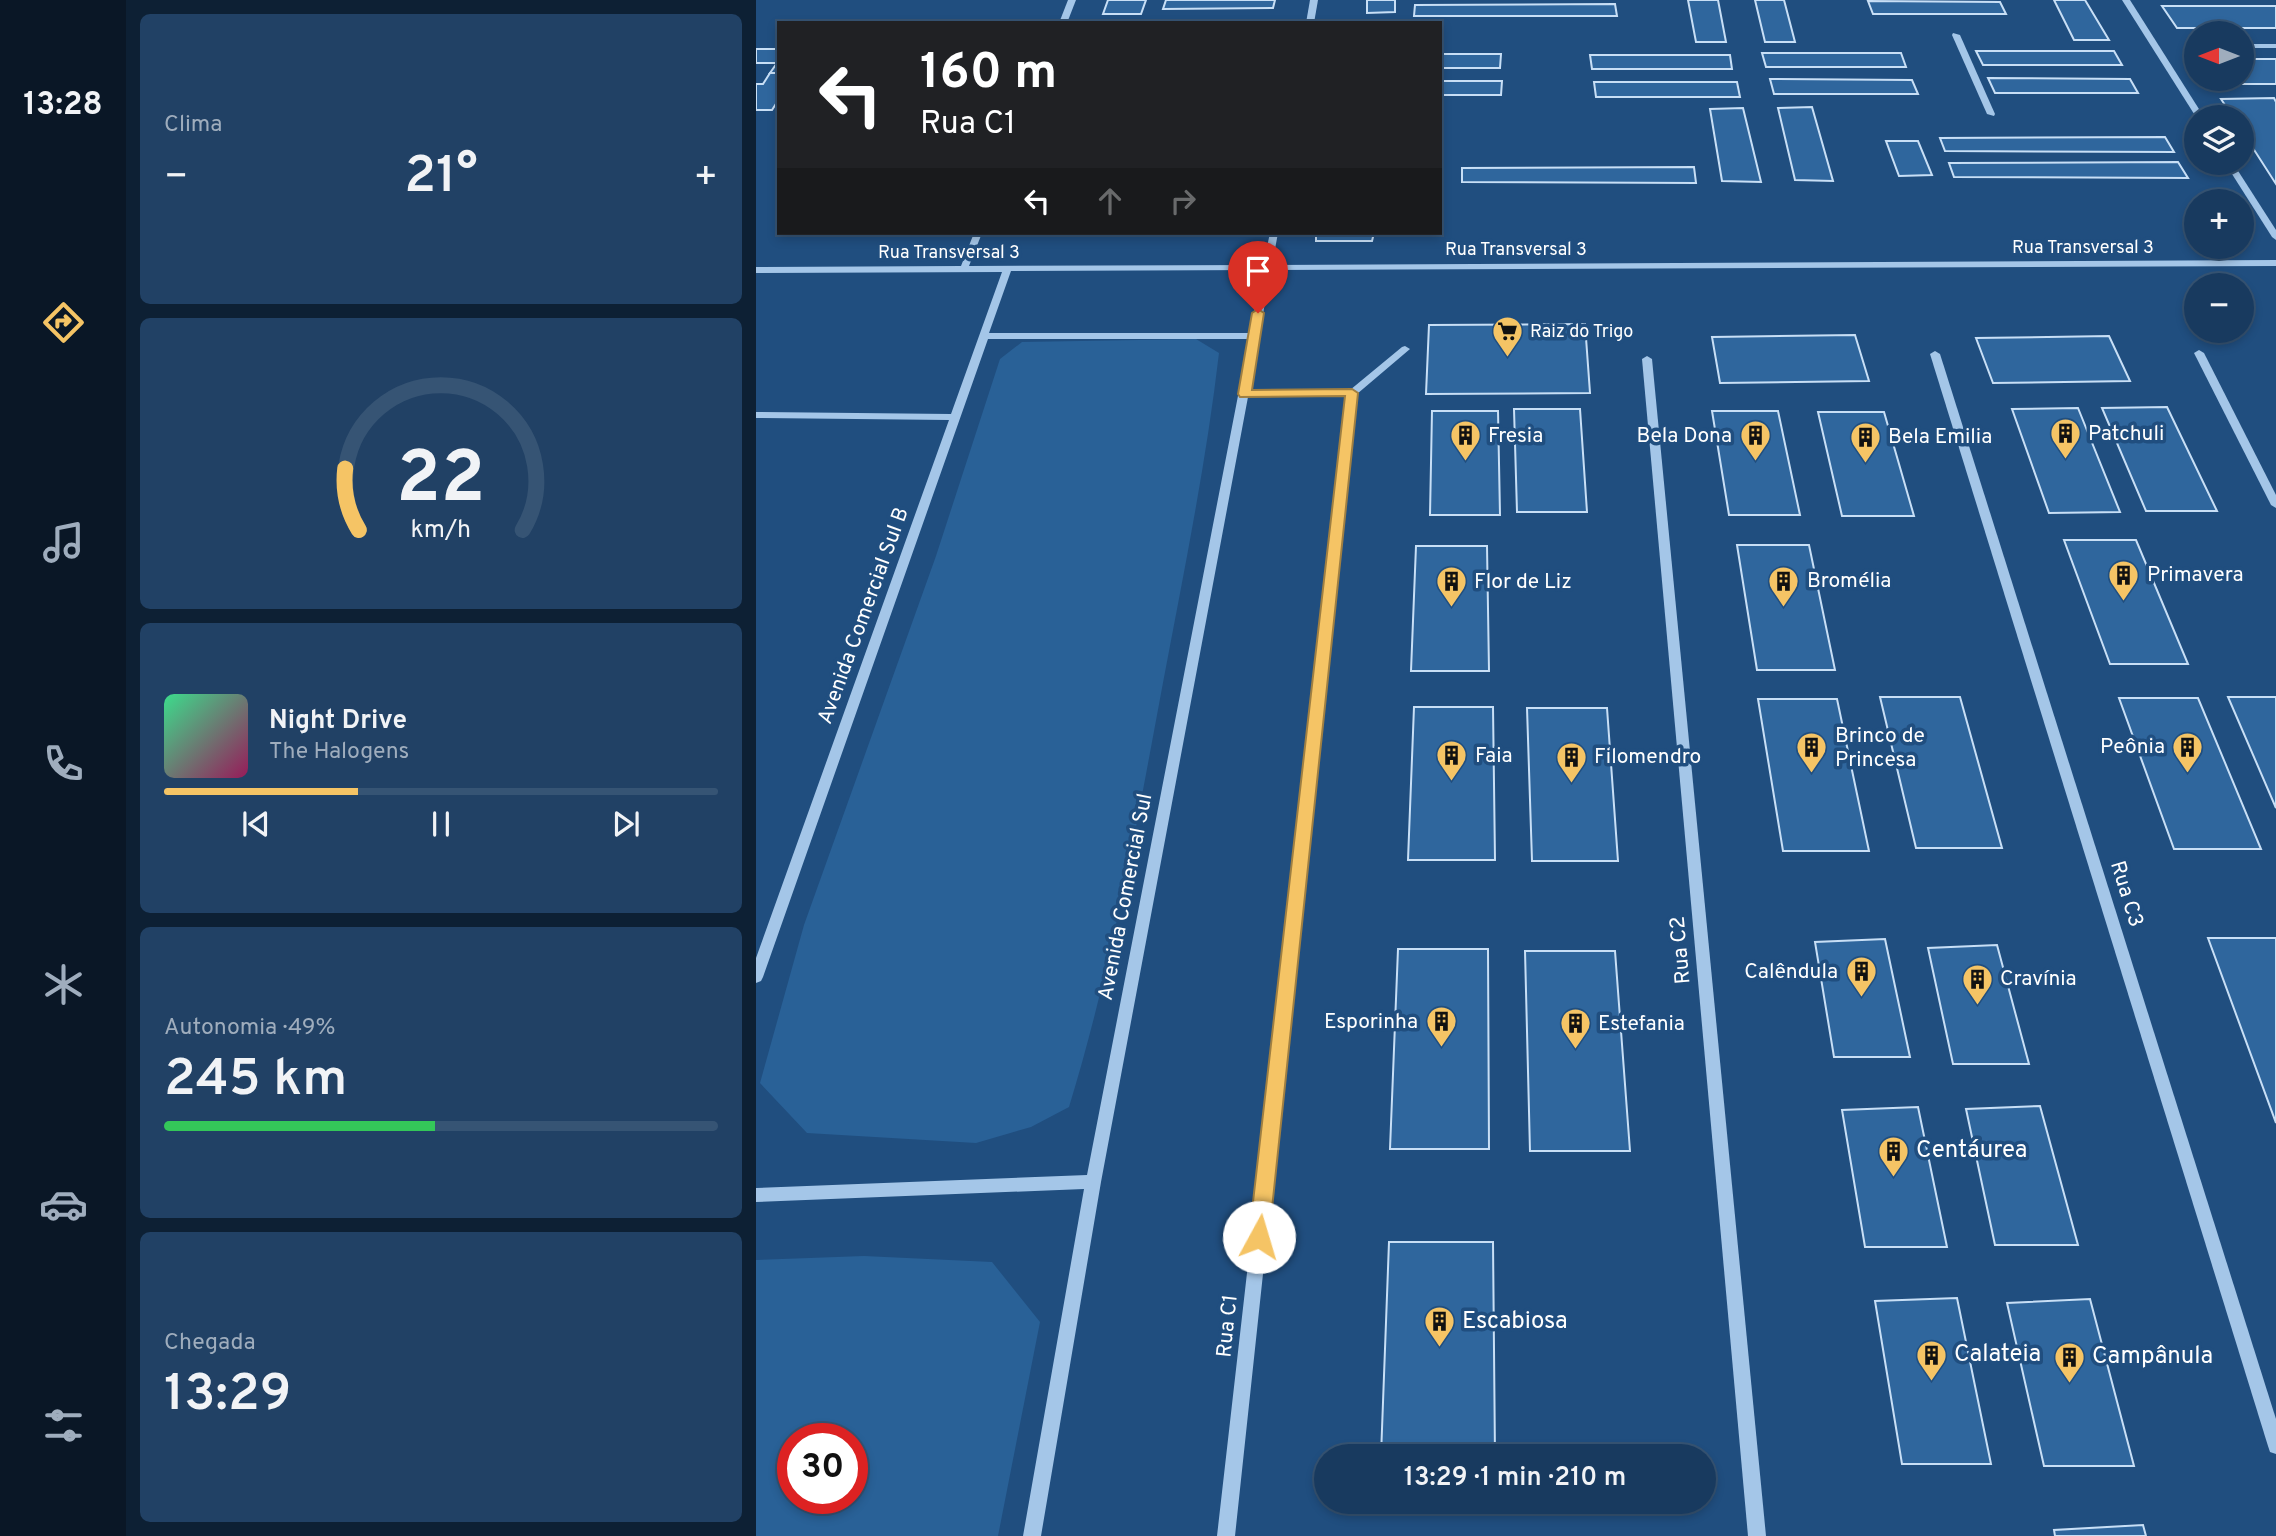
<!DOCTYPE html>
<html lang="pt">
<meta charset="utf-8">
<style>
body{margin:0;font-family:Overpass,sans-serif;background:#214165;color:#f1f3f6;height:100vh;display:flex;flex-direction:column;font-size:26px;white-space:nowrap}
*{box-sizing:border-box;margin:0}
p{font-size:23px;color:#9fadbd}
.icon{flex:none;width:38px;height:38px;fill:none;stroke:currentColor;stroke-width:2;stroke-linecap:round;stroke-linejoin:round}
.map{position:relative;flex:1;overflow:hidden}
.sheet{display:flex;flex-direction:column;gap:14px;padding:14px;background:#0d2034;width:630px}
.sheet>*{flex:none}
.hud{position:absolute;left:21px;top:21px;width:665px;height:214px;border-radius:0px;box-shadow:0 4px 10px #0003,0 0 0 2px #365474;background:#202124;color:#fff;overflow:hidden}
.needle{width:46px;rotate:270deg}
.buttons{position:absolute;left:1428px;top:21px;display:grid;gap:14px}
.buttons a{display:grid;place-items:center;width:70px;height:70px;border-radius:50%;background:#183a5f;box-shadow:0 4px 10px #0003,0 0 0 2px #365474;font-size:35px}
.speed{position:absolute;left:21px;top:1423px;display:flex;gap:14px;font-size:35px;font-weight:700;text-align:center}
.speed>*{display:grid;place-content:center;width:91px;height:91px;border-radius:50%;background:#183a5f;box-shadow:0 4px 10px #0003,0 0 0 2px #365474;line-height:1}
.speed .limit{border:10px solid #d22;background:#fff;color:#111}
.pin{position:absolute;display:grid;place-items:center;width:60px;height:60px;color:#fff;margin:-72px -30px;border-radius:50% 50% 50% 0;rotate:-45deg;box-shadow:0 0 7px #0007}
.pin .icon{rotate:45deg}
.me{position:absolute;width:77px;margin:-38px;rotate:6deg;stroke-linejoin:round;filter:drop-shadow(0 0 5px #0008)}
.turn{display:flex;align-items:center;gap:24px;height:147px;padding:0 28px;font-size:32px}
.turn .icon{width:91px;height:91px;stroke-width:2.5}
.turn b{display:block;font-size:49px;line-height:60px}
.lanes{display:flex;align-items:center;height:66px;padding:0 28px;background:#0003;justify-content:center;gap:35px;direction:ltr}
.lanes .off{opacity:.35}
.big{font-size:52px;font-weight:600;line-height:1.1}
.sheet .tile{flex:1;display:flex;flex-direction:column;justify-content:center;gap:10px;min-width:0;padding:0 24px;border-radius:10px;background:#214165}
.sheet .dial{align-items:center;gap:0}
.dial svg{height:182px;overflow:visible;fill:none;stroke:#365474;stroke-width:7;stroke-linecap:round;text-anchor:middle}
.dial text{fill:#f1f3f6;stroke:none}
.song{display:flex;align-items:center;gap:21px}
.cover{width:84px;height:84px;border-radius:10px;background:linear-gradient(135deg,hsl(150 70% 55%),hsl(330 70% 35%))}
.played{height:7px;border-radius:4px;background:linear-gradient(90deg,#f5c465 35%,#365474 35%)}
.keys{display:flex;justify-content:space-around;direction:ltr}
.heat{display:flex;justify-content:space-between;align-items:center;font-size:38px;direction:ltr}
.charge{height:10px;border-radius:5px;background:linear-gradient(90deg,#34c759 49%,#365474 0)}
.trip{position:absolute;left:558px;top:1444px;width:402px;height:70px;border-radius:35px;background:#183a5f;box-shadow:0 4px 10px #0003,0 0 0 2px #365474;font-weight:600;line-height:70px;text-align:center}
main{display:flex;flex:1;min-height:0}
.tabs{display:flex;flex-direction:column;width:126px;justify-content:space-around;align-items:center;background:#0a1726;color:#9fadbd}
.tabs .icon{width:49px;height:49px}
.tabs .on{color:#f5c465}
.tabs b{font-size:32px;color:#f1f3f6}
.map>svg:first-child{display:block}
</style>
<main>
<nav class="tabs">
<b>13:28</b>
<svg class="icon on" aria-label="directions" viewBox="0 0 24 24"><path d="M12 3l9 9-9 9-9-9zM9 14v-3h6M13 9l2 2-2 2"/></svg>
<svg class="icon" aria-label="music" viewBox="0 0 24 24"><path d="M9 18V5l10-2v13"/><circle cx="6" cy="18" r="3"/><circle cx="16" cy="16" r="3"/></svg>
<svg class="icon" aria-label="phone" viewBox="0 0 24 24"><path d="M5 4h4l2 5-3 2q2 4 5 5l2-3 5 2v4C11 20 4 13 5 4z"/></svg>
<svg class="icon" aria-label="climate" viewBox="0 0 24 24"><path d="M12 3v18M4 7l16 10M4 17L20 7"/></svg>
<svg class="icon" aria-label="car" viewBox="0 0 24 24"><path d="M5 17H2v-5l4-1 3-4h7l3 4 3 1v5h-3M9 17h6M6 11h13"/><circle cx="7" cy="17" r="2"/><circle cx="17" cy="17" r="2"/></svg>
<svg class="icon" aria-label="filters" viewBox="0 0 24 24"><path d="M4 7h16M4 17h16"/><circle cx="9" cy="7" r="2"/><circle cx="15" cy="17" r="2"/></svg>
</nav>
<section class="sheet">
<div class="tile"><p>Clima</p>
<div class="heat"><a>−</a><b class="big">21°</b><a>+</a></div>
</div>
<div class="tile dial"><svg viewBox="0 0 100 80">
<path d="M14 69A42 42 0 1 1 86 69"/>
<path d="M14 69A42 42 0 0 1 8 42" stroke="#f5c465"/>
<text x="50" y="56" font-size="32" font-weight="700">22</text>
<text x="50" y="72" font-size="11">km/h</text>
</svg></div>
<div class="tile">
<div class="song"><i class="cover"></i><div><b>Night Drive</b><p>The Halogens</p></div></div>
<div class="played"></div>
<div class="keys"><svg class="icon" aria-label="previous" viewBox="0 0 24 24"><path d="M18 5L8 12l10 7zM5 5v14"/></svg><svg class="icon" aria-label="pause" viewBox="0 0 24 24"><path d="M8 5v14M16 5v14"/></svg><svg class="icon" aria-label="next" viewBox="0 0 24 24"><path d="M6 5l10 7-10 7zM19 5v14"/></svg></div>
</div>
<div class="tile"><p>Autonomia · 49%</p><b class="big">245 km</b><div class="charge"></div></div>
<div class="tile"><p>Chegada</p><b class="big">13:29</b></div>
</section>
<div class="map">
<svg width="1520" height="1536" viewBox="0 0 1520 1536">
<rect width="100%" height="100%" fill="#204e7f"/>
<g fill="#296197" fill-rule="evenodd">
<path d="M440 339 463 353C450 465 427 576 406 688 380 828 355 970 313 1107L275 1127 220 1143 51 1133 4 1083 48 925 180 556 244 359 266 342Z"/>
<path d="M108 1256 236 1262 284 1322 242 1536H0V1260ZM37 1438H96V1498H37Z"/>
</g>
<g fill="#2f669d" stroke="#c8dff6" stroke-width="2">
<polygon points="352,0 390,0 385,14 347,14"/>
<polygon points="410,0 519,0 517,8 407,9"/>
<polygon points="611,0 639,0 639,12 611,13"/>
<polygon points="932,0 962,0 970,42 940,42"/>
<polygon points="999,0 1028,0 1039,42 1009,42"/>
<polygon points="1298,0 1329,0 1353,40 1318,40"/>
<polygon points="1112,1 1244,2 1250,14 1117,14"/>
<polygon points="859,4 861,16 658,16 659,5"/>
<polygon points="1406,6 1520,6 1520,28 1421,28"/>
<polygon points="0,49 23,49 23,73 14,73 21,63 0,63"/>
<polygon points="1220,51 1358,51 1366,65 1227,65"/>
<polygon points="1006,53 1145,53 1150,67 1010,67"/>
<polygon points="684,54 745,54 744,68 684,68"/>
<polygon points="834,55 974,55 976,69 836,69"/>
<polygon points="1486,59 1520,59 1520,84 1454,84 1450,79 1486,79"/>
<polygon points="14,73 23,73 23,99 16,110 0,110 0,84 7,84"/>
<polygon points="1232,78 1374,79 1382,93 1239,93"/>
<polygon points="1014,79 1156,80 1162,94 1018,94"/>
<polygon points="684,81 746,81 745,95 684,95"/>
<polygon points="838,82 981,82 984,97 840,97"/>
<polygon points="1518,98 1520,102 1520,184 1486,131 1486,117 1477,117 1465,99"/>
<polygon points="1056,107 1077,181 1039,180 1022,108"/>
<polygon points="987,108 1005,182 966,181 954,109"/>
<polygon points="684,111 687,111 685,185 684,185"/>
<polygon points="1409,137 1418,152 1189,151 1184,138"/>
<polygon points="1130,141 1162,141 1176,175 1143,176"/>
<polygon points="1422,162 1432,178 1198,177 1193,163"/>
<polygon points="938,167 940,183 706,182 706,168"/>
<polygon points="560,233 618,233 616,241 560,241"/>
<polygon points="829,324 834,393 670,394 673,325"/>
<polygon points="1099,335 1113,381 964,383 956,337"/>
<polygon points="1353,336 1374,381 1237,383 1220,338"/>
<polygon points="1411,407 1461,511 1390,511 1346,408"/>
<polygon points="1322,408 1364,512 1293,513 1256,409"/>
<polygon points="758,409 824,409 831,512 761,512"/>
<polygon points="676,411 742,411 744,515 674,515"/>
<polygon points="956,411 1022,411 1044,515 973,515"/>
<polygon points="1062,412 1128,412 1158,516 1086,516"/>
<polygon points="1308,540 1380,540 1432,664 1354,664"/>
<polygon points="981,545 1053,545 1079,670 1001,670"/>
<polygon points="660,546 731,546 733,671 655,671"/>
<polygon points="1124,697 1204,697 1246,848 1160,848"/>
<polygon points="1472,697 1520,697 1520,808"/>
<polygon points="1363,698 1442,698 1505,849 1418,849"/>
<polygon points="1002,699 1081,699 1113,851 1027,851"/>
<polygon points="658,707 737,707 739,860 652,860"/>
<polygon points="771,708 851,708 862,861 776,861"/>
<polygon points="1452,938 1520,938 1520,1123"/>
<polygon points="1129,939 1154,1057 1078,1057 1059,942"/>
<polygon points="1241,945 1273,1064 1197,1064 1172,948"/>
<polygon points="642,949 732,949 733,1149 634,1149"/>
<polygon points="769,951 859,951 874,1151 774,1151"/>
<polygon points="1284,1106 1322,1245 1239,1245 1210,1109"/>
<polygon points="1162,1107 1191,1247 1109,1247 1086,1110"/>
<polygon points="633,1242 737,1242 739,1456 625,1456"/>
<polygon points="1201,1298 1235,1464 1146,1464 1119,1301"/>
<polygon points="1334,1299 1378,1466 1288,1466 1251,1303"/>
<polygon points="623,1502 739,1502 740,1510 623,1510"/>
<polygon points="1387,1525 1390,1536 1299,1536 1298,1530"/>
</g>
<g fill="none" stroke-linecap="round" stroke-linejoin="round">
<g fill="#a4c6e8" fill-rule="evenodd">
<polygon points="312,0 320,0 311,23 303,23"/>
<polygon points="554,0 562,0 558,23 550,23"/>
<polygon points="1366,0 1374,0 1448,117 1440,117"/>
<polygon points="1197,33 1204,35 1239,114 1238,116 1231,114 1196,35"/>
<rect x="1486" y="44" width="34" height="4"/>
<polygon points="1469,163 1477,163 1520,230 1520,240 1516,237"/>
<path d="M218 233H226L213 266 507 265 514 233H522L516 265 1520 260V266L515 270 493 391 594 390 646 347 649 346 654 349 601 394 479 1536H461L591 396 492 397 345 1182 285 1536H267L328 1189 0 1202V1188L331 1175 493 339H232L7 977 5 981 0 983V958L193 420 0 418V412L195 414 246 272 0 273V267L205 266ZM506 270 494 333H233L255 271Z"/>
<polygon points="1443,350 1448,353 1520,495 1520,508 1515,505 1438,353"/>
<polygon points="1179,351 1184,354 1520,1419 1520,1454 1514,1452 1512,1446 1174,354"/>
<polygon points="891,356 896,359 1010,1536 992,1536 886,359"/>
</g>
</g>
<polygon fill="#f5c465" stroke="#9f7f42" stroke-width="2" points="502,309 508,313 496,390 596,389 602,393 513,1237 510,1243 503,1246 496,1243 493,1237 589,396 484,397 482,394 496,313"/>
<defs>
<symbol id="supermarket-pin" viewBox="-11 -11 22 30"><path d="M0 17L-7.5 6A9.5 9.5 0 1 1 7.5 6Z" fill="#f5c465" stroke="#204e7f"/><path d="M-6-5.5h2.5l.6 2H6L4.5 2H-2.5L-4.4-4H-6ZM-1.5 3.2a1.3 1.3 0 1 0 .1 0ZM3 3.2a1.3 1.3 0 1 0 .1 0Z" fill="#111"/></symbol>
<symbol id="building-pin" viewBox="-11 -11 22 30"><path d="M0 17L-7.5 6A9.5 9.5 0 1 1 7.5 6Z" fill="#f5c465" stroke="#204e7f"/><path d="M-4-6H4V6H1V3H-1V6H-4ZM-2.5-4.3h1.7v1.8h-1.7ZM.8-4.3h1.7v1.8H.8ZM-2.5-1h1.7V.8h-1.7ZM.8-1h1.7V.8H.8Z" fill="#111"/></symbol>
</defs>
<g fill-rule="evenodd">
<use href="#supermarket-pin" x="734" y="314" width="35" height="47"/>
<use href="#building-pin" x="1292" y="416" width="35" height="47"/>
<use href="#building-pin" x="692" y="418" width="35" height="47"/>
<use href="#building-pin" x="982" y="418" width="35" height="47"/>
<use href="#building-pin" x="1092" y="420" width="35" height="47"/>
<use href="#building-pin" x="1350" y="558" width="35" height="47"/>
<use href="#building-pin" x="1010" y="564" width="35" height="47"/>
<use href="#building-pin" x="678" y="564" width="35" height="47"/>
<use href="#building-pin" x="1414" y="730" width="35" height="47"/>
<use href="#building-pin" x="1038" y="730" width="35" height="47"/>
<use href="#building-pin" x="678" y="738" width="35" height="47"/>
<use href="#building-pin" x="798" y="740" width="35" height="47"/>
<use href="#building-pin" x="1088" y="954" width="35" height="47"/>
<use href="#building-pin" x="1204" y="962" width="35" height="47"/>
<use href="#building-pin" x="668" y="1004" width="35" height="47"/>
<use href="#building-pin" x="802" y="1006" width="35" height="47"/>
<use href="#building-pin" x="1120" y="1134" width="35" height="47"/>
<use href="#building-pin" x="666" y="1304" width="35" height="47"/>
<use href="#building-pin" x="1158" y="1338" width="35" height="47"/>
<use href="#building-pin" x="1296" y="1340" width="35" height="47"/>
</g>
<g text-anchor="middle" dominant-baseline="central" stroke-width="7" stroke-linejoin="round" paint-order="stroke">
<g font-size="18" fill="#fff" stroke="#204e7f">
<text x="1327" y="248">Rua Transversal 3</text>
<text x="760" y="250">Rua Transversal 3</text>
<text x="193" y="253">Rua Transversal 3</text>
</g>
<g font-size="18" fill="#fff" stroke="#204e7f" text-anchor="start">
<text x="774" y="332">Raiz do Trigo</text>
</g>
<g font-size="21" fill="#fff" stroke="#204e7f" text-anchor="start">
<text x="1332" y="434">Patchuli</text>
<text x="732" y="436">Fresia</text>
<text x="976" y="436" text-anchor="end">Bela Dona</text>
<text x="1132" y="437">Bela Emilia</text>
<text x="1391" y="575">Primavera</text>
<text x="1051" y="581">Bromélia</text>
<text x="718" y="582">Flor de Liz</text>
<text x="1079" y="736">Brinco de<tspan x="1079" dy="24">Princesa</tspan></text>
<text x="1409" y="747" text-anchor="end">Peônia</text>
<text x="719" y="756">Faia</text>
<text x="838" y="757">Filomendro</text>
<text x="1082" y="972" text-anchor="end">Calêndula</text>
<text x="1244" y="979">Cravínia</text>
<text x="662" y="1022" text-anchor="end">Esporinha</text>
<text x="842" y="1024">Estefania</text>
</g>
<g font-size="21" fill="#fff" stroke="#204e7f">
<text transform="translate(108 616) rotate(-70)">Avenida Comercial Sul B</text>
<text transform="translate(1370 894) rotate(73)">Rua C3</text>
<text transform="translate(370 897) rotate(-79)">Avenida Comercial Sul</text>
<text transform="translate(925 950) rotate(-95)">Rua C2</text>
<text transform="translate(472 1326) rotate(-84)">Rua C1</text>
</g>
<g font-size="24" fill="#fff" stroke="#204e7f" text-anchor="start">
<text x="1160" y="1151">Centáurea</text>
<text x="706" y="1322">Escabiosa</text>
<text x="1198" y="1355">Calateia</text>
<text x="1336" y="1357">Campânula</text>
</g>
</g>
</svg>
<div class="buttons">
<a><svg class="needle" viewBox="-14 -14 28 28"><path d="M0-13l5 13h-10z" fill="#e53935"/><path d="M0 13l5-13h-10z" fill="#9fadbd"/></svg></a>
<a><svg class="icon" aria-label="layers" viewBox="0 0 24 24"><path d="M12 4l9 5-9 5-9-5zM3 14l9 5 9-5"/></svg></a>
<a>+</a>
<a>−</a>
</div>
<div class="speed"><div class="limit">30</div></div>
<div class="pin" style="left:502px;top:313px;background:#d93025"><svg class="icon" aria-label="arrive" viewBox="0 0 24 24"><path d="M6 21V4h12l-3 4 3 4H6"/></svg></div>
<svg class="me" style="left:503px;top:1237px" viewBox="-20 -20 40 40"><circle r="19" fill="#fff"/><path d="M0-13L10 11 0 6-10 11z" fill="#f5c465"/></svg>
<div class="trip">13:29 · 1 min · 210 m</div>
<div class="hud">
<div class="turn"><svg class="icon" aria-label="left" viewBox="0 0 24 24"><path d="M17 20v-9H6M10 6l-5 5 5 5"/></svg><div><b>160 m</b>Rua C1</div></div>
<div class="lanes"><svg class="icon" aria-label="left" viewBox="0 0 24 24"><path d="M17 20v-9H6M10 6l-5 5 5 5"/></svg><svg class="icon off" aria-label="ahead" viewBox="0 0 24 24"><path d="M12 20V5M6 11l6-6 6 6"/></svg><svg class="icon off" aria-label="right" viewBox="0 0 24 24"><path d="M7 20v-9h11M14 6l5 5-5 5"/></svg></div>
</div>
</div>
</main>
